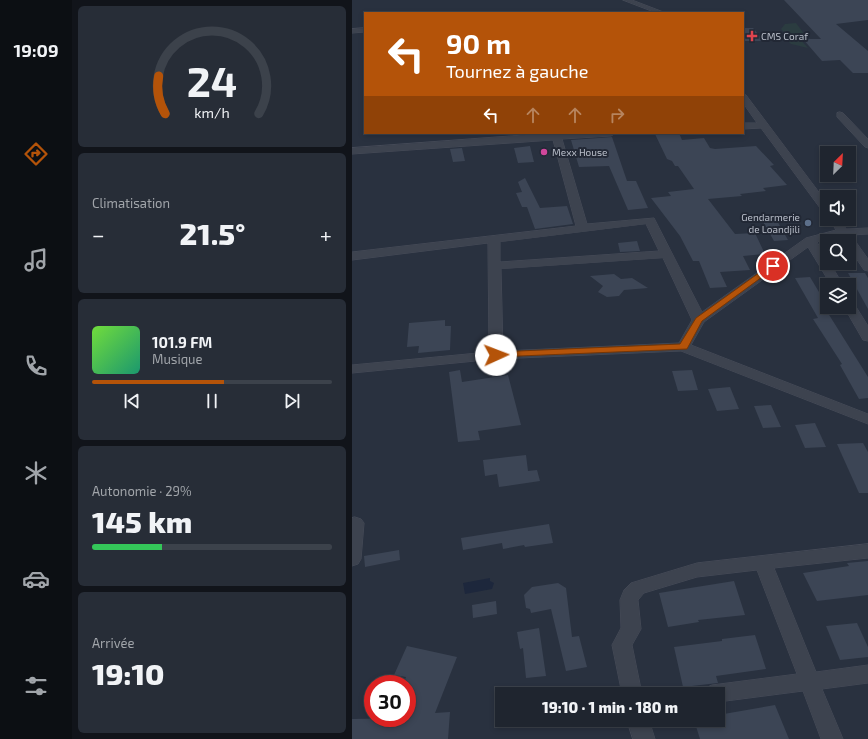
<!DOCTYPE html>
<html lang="fr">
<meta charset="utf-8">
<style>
body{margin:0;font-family:"Exo 2",sans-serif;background:#272d37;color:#f1f3f6;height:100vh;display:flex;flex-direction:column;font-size:15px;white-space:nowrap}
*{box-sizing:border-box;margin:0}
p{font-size:13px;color:#a1a5aa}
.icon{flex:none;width:22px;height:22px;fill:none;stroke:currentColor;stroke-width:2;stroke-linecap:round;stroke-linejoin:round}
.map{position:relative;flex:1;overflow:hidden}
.sheet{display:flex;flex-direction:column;gap:6px;padding:6px;background:#11141a;width:280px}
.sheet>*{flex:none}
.top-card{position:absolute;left:12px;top:12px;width:380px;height:122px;border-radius:0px;box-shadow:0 2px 6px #0003,0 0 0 1px #3c424b;background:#b45309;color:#fff;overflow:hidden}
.needle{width:26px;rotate:24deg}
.buttons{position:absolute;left:468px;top:146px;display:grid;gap:8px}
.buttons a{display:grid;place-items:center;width:36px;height:36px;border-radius:0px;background:#1f252f;box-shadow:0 2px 6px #0003,0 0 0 1px #3c424b;font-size:20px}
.speed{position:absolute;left:12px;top:675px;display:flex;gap:8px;font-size:20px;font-weight:700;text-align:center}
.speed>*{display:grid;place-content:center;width:52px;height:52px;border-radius:50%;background:#1f252f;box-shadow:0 2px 6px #0003,0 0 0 1px #3c424b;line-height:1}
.speed .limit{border:6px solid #d22;background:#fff;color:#111}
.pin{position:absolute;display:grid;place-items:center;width:34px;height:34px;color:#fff;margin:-17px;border:2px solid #fff;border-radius:50%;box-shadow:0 1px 4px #0007}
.me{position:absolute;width:44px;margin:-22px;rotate:88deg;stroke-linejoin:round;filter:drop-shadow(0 0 3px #0008)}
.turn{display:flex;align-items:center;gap:14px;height:84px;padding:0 16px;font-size:18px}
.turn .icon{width:52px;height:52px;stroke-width:2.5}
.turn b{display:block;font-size:28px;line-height:34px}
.lanes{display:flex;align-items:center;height:38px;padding:0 16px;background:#0003;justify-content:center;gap:20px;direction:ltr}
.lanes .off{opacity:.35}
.big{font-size:30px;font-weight:800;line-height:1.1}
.sheet .card{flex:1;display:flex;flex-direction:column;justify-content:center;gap:6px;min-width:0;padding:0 14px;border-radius:6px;background:#272d37}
.sheet .dial{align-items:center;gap:0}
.dial svg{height:104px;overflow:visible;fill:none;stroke:#3c424b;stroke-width:7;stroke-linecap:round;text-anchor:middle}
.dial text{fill:#f1f3f6;stroke:none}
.song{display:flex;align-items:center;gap:12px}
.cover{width:48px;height:48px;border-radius:6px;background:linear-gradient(135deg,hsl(100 70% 55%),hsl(160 70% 35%))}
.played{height:4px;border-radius:2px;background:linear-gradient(90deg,#b45309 55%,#3c424b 55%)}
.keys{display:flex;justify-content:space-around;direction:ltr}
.heat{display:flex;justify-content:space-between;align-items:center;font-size:22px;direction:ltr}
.charge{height:6px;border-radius:3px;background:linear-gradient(90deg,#34c759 29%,#3c424b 0)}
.trip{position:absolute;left:143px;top:687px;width:230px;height:40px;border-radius:0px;background:#1f252f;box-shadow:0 2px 6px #0003,0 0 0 1px #3c424b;font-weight:800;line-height:40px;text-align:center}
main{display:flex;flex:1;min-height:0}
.tab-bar{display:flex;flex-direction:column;width:72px;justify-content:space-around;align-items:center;background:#0c0f13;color:#a1a5aa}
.tab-bar .icon{width:28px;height:28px}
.tab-bar .active{color:#b45309}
.tab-bar b{font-size:18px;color:#f1f3f6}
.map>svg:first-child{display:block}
</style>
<main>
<nav class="tab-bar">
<b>19:09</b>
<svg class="icon active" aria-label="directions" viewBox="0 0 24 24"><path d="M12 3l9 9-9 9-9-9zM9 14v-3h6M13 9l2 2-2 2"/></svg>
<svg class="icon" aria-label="music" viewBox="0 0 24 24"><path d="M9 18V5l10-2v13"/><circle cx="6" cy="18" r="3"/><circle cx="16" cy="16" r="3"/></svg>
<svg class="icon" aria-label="phone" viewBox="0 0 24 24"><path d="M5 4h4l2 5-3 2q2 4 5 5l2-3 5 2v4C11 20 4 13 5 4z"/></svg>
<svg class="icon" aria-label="climate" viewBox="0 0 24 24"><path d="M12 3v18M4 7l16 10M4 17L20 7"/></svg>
<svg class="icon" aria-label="car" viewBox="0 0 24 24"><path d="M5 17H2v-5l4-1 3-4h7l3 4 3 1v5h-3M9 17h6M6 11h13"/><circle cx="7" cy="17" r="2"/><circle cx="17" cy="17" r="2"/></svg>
<svg class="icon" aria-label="filters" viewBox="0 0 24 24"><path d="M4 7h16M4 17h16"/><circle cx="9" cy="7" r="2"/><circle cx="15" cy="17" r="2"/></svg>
</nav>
<section class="sheet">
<div class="card dial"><svg viewBox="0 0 100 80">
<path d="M14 69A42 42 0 1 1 86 69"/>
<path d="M14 69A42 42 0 0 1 9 40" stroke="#b45309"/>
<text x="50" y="56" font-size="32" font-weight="700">24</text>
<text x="50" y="72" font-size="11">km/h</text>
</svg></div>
<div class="card"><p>Climatisation</p>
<div class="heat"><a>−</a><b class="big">21.5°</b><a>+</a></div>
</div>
<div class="card">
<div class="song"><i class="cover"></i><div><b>101.9 FM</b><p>Musique</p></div></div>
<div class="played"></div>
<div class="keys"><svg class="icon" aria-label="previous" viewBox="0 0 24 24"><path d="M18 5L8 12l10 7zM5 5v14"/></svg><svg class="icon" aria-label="pause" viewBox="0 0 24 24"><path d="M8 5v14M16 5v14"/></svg><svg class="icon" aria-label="next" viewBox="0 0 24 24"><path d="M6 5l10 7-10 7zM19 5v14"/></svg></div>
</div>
<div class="card"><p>Autonomie · 29%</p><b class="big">145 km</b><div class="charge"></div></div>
<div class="card"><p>Arrivée</p><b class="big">19:10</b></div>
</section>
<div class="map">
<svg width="516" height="739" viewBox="0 0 516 739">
<rect width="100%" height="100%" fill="#29313f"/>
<polygon fill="#2b3c40" points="444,23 456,39 448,39 456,48 439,44 435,40 445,39 440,34 433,34 429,29 433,24"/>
<polygon fill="#1d273c" points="138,578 138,581 142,583 140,589 113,594 111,583"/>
<g fill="#3c4555">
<polygon points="432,0 516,0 516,20 484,24 516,51 516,73 501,73 488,60 470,61 451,39 469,39"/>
<polygon points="391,28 401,28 412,41 391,41"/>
<polygon points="327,133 330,140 352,138 358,148 363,149 404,146 422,165 418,166 435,185 411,188 414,191 388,194 390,196 356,199 383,234 403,233 413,254 391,256 398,270 368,272 375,287 358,288 347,261 341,261 328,236 299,198 319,196 316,192 342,189 326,166 323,166 320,161 315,159 303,134"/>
<polygon points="260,137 275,181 284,181 296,208 276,210 257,166 227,167 219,140"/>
<polygon points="178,146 182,162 166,163 162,148"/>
<polygon points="110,148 113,161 101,162 98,149"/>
<polygon points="173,178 188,208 215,206 221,224 183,229 175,207 170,207 164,193 170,192 166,182"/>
<polygon points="424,219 436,240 422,241 410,220"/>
<polygon points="285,241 288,251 268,252 266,243"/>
<polygon points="496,273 513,273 516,278 516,309"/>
<polygon points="262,274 269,279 280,278 296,288 272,290 267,296 255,297 246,292 251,286 238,276"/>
<polygon points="458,277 473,302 469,302 516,377 516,398 507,399 488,365 490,364 461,319 466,318 443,278"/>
<polygon points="93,320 93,326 99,326 98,350 66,353 67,346 55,347 57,323"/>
<polygon points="108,370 110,382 156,375 169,425 126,431 128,440 106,442 97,372"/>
<polygon points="340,370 346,390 326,391 320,371"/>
<polygon points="378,387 387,409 365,411 356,389"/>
<polygon points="419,405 429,427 411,428 402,406"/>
<polygon points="463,423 474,447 453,448 443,425"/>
<polygon points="511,443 516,452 516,493 507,493 485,444"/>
<polygon points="174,455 176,471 185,470 188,481 147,487 145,474 133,476 131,460"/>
<polygon points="197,524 201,543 173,547 172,545 151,549 150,543 111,550 109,538"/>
<polygon points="47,550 48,560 13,567 12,556"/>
<polygon points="516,561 516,595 465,601 451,573 497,566 495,563"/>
<polygon points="382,581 393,615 346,620 347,622 316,627 307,593"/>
<polygon points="206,583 214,588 220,637 227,636 235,667 214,671 199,609 179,613 178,609 174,608 172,595 180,587"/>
<polygon points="144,601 145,614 121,618 120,605"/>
<polygon points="505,623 516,647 516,657 488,660 474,626"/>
<polygon points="187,628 194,676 174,678 171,648 168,649 165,632"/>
<polygon points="403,635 414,669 364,676 366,683 331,687 322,647 370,641 370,639"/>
<polygon points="55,646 105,657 83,713 98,712 96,739 0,739 0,719 55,718 55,684 51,684 54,677 42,675"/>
<polygon points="423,705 437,739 348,739 342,720 366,720 366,715"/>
</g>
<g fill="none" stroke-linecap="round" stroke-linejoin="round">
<defs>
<g id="minor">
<polygon points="271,0 280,0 314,13 305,13"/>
<polygon points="13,28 13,32 0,33 0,29"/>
<polygon points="391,94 394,95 475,203 475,213 471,212 409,128 391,129 391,123 405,123 391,103"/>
<polygon points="488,112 491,113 516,139 516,148 513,147 485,117 485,113"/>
<path d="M199 133H264L259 136 210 139 235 224 302 218 350 312 454 238 484 230 477 219H488L494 229 516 228V234L499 235 516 259V271L512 270 497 248V241H492L489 236 465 242 475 259V263H478L491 285H479L456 247 352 322 339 345 516 414V424L329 351 144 359 0 373V365L137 352 136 243 0 260V252L224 226 201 140 0 154V148ZM294 224 307 251 148 262V242ZM311 258 340 320 327 343 151 351 149 269Z"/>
<polygon points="497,301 501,302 516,326 516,341 511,340 492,307 497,307"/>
<polygon points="3,517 9,519 12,523 9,559 6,564 0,566 0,518"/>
<polygon points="516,544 516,558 422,568 464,672 516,665 516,683 470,689 491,739 469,739 451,691 366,702 366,694 350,694 353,688 360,685 445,674 405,570 345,577 292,593 286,600 289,629 280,645 290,694 270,694 260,645 269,628 268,600 272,590 279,583 345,563"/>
<polygon points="275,720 297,720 303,739 281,739"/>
</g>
</defs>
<use href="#minor" stroke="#474c59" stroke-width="1"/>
<use href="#minor" fill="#3d434f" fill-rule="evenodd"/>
</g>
<polygon fill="#b45309" stroke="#753606" points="418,265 425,266 350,321 335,349 144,357 140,355 144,352 328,344 344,318"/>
<path fill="#e0444e" stroke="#222835" stroke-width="1.5" d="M398 30h4v4h4v4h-4v4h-4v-4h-4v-4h4z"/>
<circle fill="#d1479c" stroke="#222835" stroke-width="1.5" cx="192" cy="152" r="4"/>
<circle fill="#5c6f8a" stroke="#222835" stroke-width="1.5" cx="456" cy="223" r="4"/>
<g text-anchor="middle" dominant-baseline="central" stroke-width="4" stroke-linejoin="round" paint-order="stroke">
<g font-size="10" fill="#babfca" stroke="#222835" text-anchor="start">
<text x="409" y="36">CMS Coraf</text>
<text x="200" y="152">Mexx House</text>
<text x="448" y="217" text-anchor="end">Gendarmerie<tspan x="448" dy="12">de Loandjili</tspan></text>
</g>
</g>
</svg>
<div class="buttons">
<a><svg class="needle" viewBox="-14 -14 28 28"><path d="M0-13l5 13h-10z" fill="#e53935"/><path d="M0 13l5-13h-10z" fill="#a1a5aa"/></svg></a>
<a><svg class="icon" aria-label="sound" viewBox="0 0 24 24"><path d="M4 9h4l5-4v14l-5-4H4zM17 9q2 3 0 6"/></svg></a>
<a><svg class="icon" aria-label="search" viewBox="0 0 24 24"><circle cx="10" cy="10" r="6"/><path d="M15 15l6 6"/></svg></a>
<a><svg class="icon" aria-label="layers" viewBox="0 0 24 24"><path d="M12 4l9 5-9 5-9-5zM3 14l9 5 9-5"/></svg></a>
</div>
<div class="speed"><div class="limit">30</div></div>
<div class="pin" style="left:421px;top:266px;background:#d93025"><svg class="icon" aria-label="arrive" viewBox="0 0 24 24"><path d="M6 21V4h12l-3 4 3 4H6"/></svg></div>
<svg class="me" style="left:144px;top:355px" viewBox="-20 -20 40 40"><circle r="19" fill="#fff"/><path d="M0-13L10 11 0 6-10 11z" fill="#b45309"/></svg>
<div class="trip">19:10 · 1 min · 180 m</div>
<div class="top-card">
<div class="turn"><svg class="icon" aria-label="left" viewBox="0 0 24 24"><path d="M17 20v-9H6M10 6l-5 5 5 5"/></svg><div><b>90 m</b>Tournez à gauche</div></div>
<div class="lanes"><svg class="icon" aria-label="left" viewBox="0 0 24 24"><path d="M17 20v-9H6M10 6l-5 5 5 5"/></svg><svg class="icon off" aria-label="ahead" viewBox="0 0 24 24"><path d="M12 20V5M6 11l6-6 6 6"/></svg><svg class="icon off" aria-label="ahead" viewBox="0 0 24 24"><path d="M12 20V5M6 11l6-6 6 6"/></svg><svg class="icon off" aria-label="right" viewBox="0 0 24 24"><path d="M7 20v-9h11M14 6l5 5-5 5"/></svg></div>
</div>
</div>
</main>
